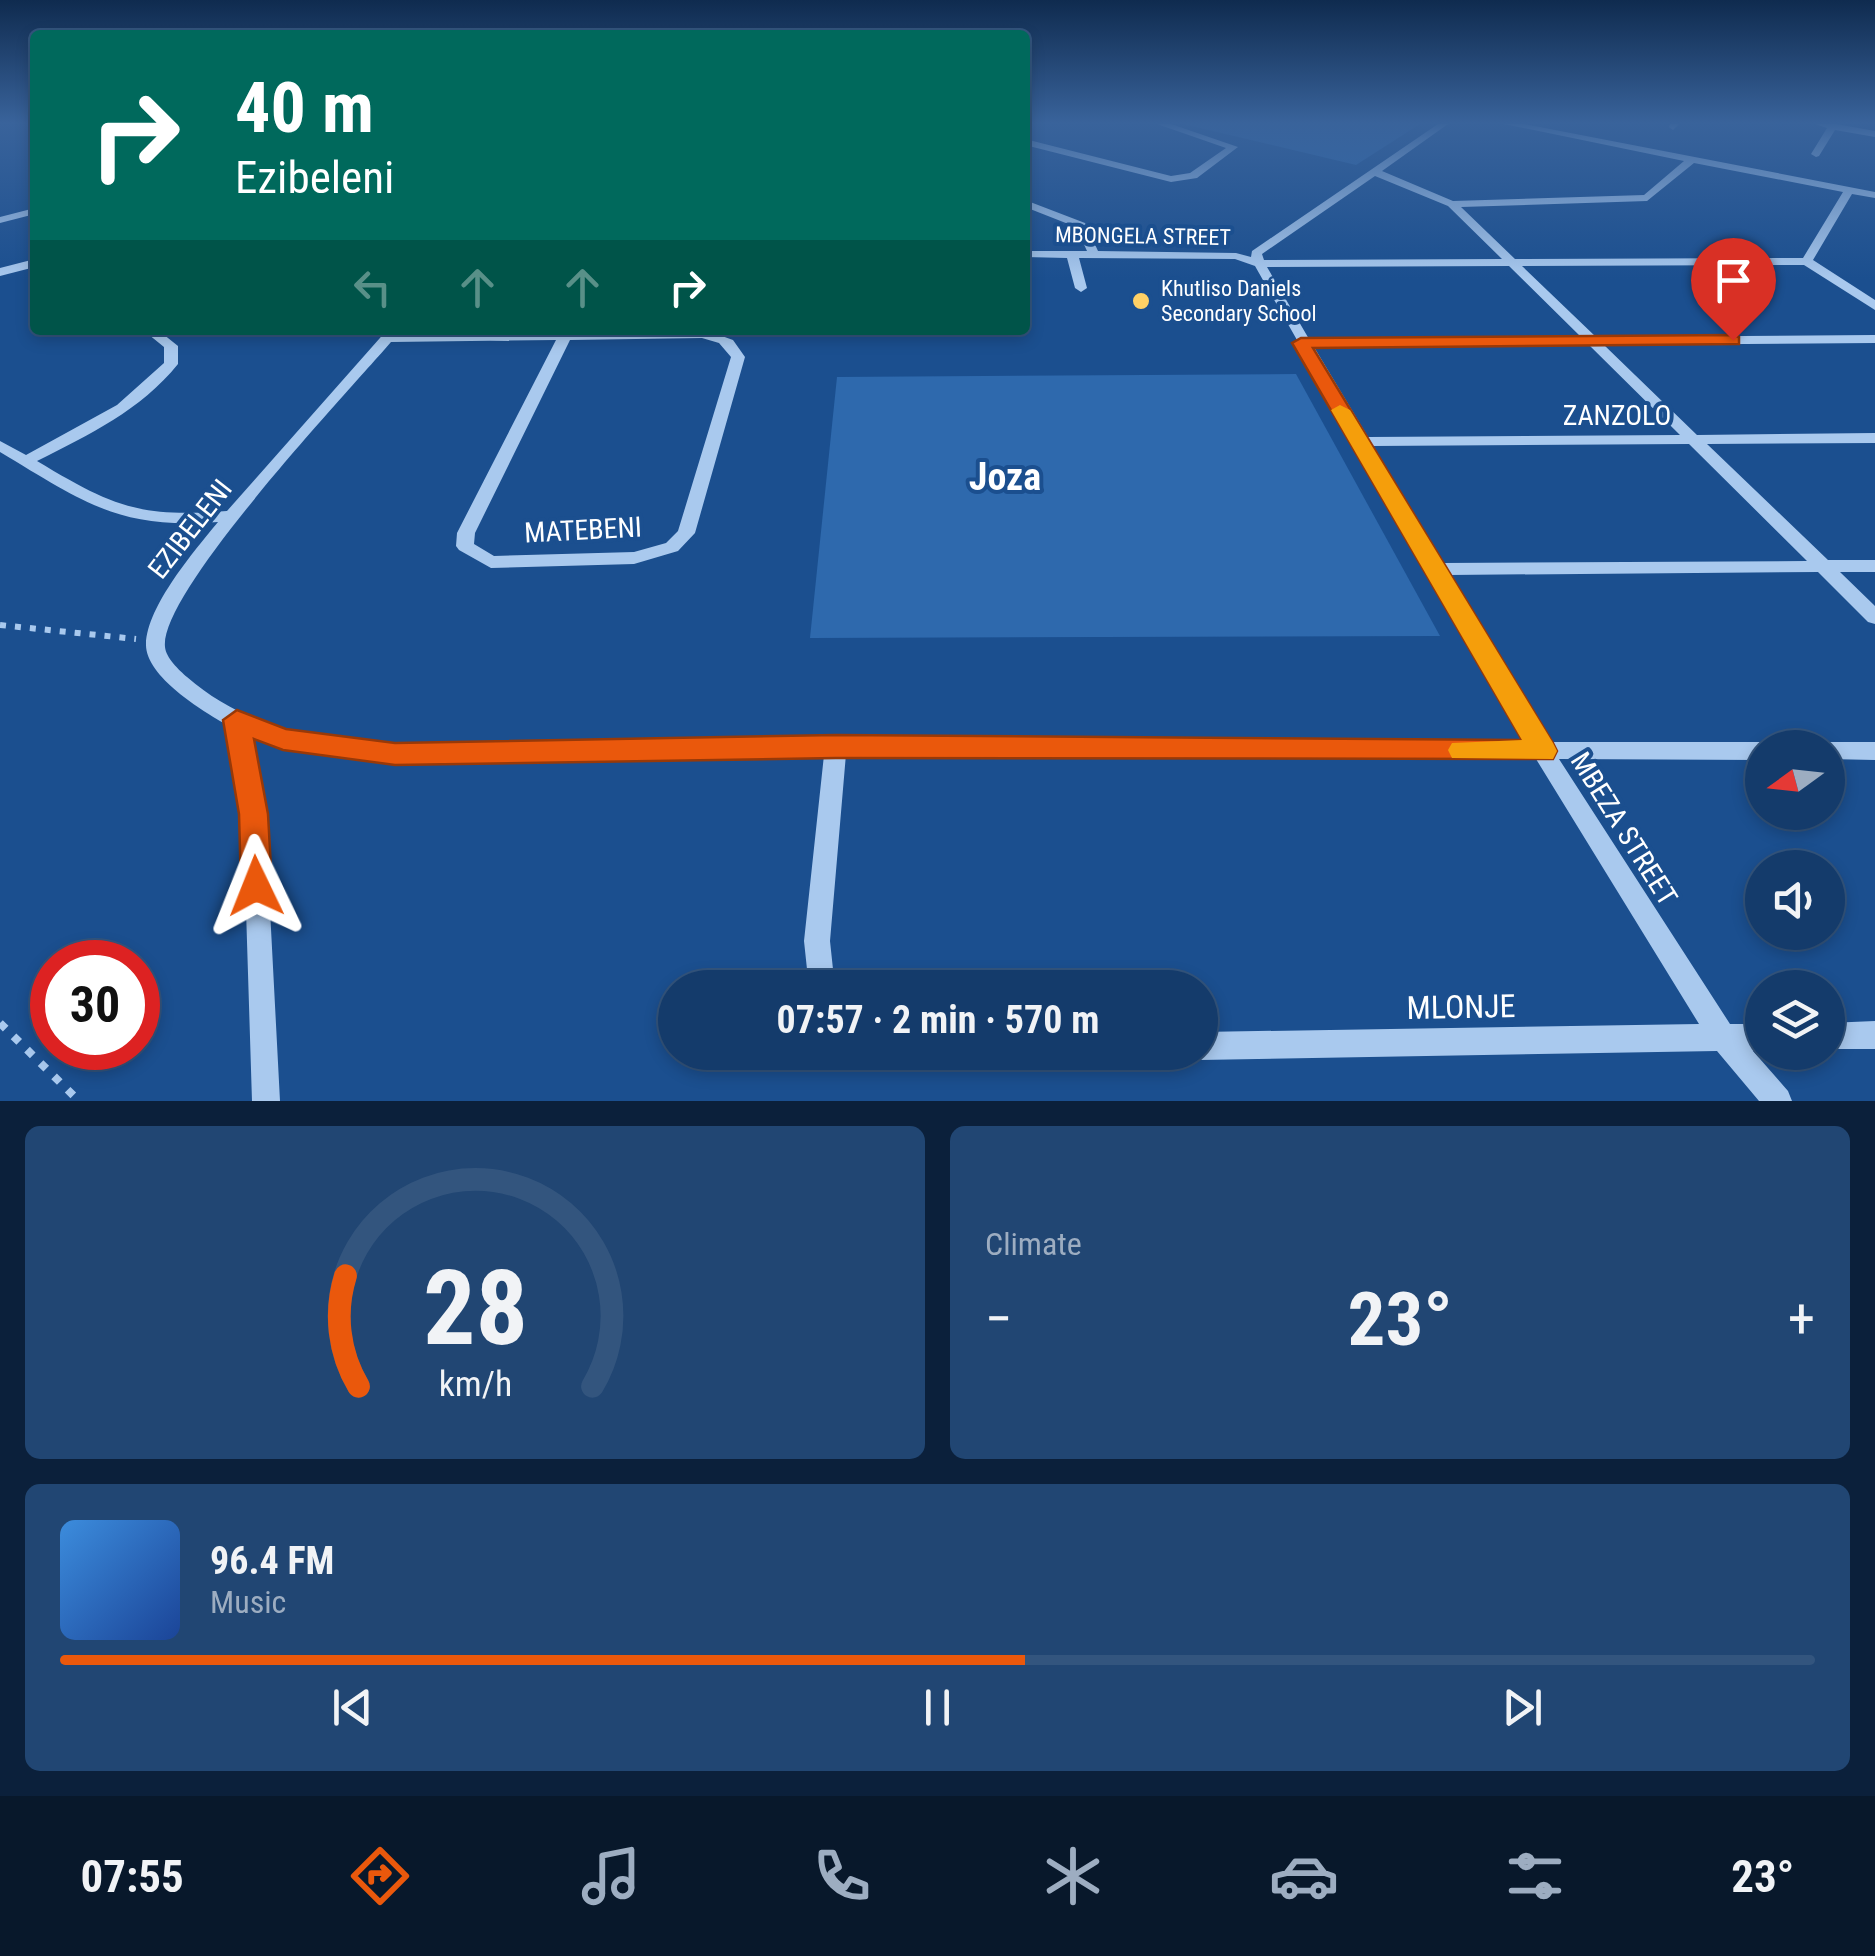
<!DOCTYPE html>
<meta charset="utf-8">
<style>
body{margin:0;font-family:"Roboto Condensed",sans-serif;background:#214673;color:#f1f3f6;height:100vh;display:flex;flex-direction:column;font-size:38px;white-space:nowrap}
*{box-sizing:border-box;margin:0}
p{font-size:32px;color:#9dadc1}
.icon{flex:none;width:55px;height:55px;fill:none;stroke:currentColor;stroke-width:2;stroke-linecap:round;stroke-linejoin:round}
.map{position:relative;height:1101px;overflow:hidden}
.details{display:flex;flex-direction:column;gap:25px;padding:25px;background:#0b203b;flex:1}
.details>*{flex:none}
.top-card{position:absolute;left:30px;top:30px;width:1000px;height:305px;border-radius:10px;box-shadow:0 5px 15px #0003,0 0 0 2px #33557e;background:#00695c;color:#fff;overflow:hidden}
.needle{width:65px;rotate:255deg}
.controls{position:absolute;left:1745px;top:730px;display:grid;gap:20px}
.controls a{display:grid;place-items:center;width:100px;height:100px;border-radius:50%;background:#143b6b;box-shadow:0 5px 15px #0003,0 0 0 2px #33557e;font-size:50px}
.speed{position:absolute;left:30px;top:940px;display:flex;gap:20px;font-size:50px;font-weight:700;text-align:center}
.speed>*{display:grid;place-content:center;width:130px;height:130px;border-radius:50%;background:#143b6b;box-shadow:0 5px 15px #0003,0 0 0 2px #33557e;line-height:1}
.speed .limit{border:15px solid #d22;background:#fff;color:#111}
.pin{position:absolute;display:grid;place-items:center;width:85px;height:85px;color:#fff;margin:-102px -42px;border-radius:50% 50% 50% 0;rotate:-45deg;box-shadow:0 0 10px #0007}
.pin .icon{rotate:45deg}
.me{position:absolute;width:110px;margin:-55px;rotate:358deg;stroke-linejoin:round;filter:drop-shadow(0 0 8px #0008)}
.turn{display:flex;align-items:center;gap:35px;height:210px;padding:0 40px;font-size:45px}
.turn .icon{width:130px;height:130px;stroke-width:2.5}
.turn b{display:block;font-size:70px;line-height:85px}
.lanes{display:flex;align-items:center;height:95px;padding:0 40px;background:#0003;justify-content:center;gap:50px;direction:ltr}
.lanes .off{opacity:.35}
.big{font-size:75px;font-weight:700;line-height:1.1}
.details .widget{flex:1;display:flex;flex-direction:column;justify-content:center;gap:15px;min-width:0;padding:0 35px;border-radius:15px;background:#214673}
.details .dial{align-items:center;gap:0}
.dial svg{height:260px;overflow:visible;fill:none;stroke:#33557e;stroke-width:7;stroke-linecap:round;text-anchor:middle}
.dial text{fill:#f1f3f6;stroke:none}
.song{display:flex;align-items:center;gap:30px}
.cover{width:120px;height:120px;border-radius:15px;background:linear-gradient(135deg,hsl(210 70% 55%),hsl(220 70% 35%))}
.played{height:10px;border-radius:5px;background:linear-gradient(90deg,#ea580c 55%,#33557e 55%)}
.keys{display:flex;justify-content:space-around;direction:ltr}
.heat{display:flex;justify-content:space-between;align-items:center;font-size:55px;direction:ltr}
.details .tiles{flex:1;display:grid;gap:25px;grid-template-columns:1fr 1fr}
.widget:last-child{grid-column:span 2}
.trip{position:absolute;left:658px;top:970px;width:560px;height:100px;border-radius:50px;background:#143b6b;box-shadow:0 5px 15px #0003,0 0 0 2px #33557e;font-weight:700;line-height:100px;text-align:center}
.tabs{display:flex;height:160px;justify-content:space-around;align-items:center;background:#08182b;color:#9dadc1}
.tabs .icon{width:70px;height:70px}
.tabs .current{color:#ea580c}
.tabs b{font-size:45px;color:#f1f3f6}
.map>svg:first-child{display:block}
</style>
<div class="map">
<svg width="1875" height="1101" viewBox="0 0 1875 1101">
<rect width="100%" height="100%" fill="#1b4f8f"/>
<g fill="#2e69ad">
<polygon points="1183,124 1420,124 1356,165"/>
<polygon points="1296,374 1440,636 810,638 837,377"/>
</g>
<g fill="none" stroke-linecap="round" stroke-linejoin="round">
<polyline stroke="#a9c9ee" stroke-width="6" stroke-dasharray="6 9" stroke-linecap="butt" points="0,625 136,639"/>
<polyline stroke="#a9c9ee" stroke-width="8" stroke-dasharray="8 11" stroke-linecap="butt" points="0,1023 79,1101"/>
<g fill="#a9c9ee" fill-rule="evenodd">
<polygon points="1157,124 1171,124 1238,147 1197,178 1171,182 1025,145 1025,139 1171,176 1190,173 1226,148"/>
<path d="M1438 124H1448L1382 171 1453 201 1644 195 1684 161 1504 124H1524L1875 192V198L1852 194 1813 260 1875 300V310L1804 265 1522 266 1596 337 1875 335V343L1604 345 1697 435 1875 433V443L1707 444 1828 560H1875V572H1840L1875 606V624L1868 622 1818 572 1449 575 1549 742H1762L1770 745 1771 748H1762V760L1559 759 1730 1024H1762V1050L1753 1051 1788 1091 1792 1101H1759L1717 1051 1200 1060 1190 1056 1189 1052H1200V1032L1699 1024 1536 759 846 754 830 941 835 988H809L804 941 824 755 400 762 312 754 250 736 265 814 280 1101H252L243 814 227 725C202 711 145 676 146 644 147 606 195 550 218 522 118 530 82 501 0 452V441L26 455 117 405 164 363V347L143 330H158L178 346V364C141 410 89 435 37 461 112 506 139 518 227 511L387 330H401L398 334 708 331 733 340 745 357 695 533 678 551 634 564 491 568 459 550 456 546 457 533 556 340 391 342C349 391 159 592 165 647 166 658 179 670 187 677 240 723 303 738 371 744L836 738 1526 742 1431 574 1425 569 1426 567 1357 446 1351 442 1353 439 1301 347 1294 343 1297 340 1255 266 1235 259 1079 258 1087 288 1081 292 1075 288 1067 258 1025 257V251H1087L1076 227 1025 207V200L1085 223 1098 251 1236 253 1251 257 1252 251ZM1694 163 1843 192 1803 258 1515 259 1461 207 1647 201ZM1375 176 1448 206 1502 259 1264 260 1262 254ZM1509 266 1581 337 1309 339 1267 267ZM702 338 719 343 731 357 678 531 666 543 634 552 494 556 474 544 475 533 570 340ZM1589 345 1680 435 1368 437 1314 347ZM1689 444 1807 561 1443 563 1373 446Z"/>
<polygon points="1670,124 1679,124 1673,130 1669,127"/>
<polygon points="1815,124 1836,124 1875,131 1875,137 1835,130 1819,156 1816,157 1811,154 1827,128"/>
<polygon points="35,208 35,214 0,223 0,217"/>
<polygon points="35,259 35,267 0,276 0,268"/>
<polygon points="1828,742 1875,742 1875,760 1828,759 1828,748 1819,748"/>
<polygon points="1875,1021 1875,1049 1828,1049 1828,1023"/>
</g>
</g>
<linearGradient id="sky" x2="0" y2="1"><stop stop-color="#0f2b4f"/><stop offset="0.44" stop-color="#39639b"/><stop offset="1" stop-color="#39639b" stop-opacity="0"/></linearGradient>
<rect width="1875" height="279" fill="url(#sky)"/>
<polygon fill="#ea580c" stroke="#983908" stroke-width="2.5" points="1733,335 1739,337 1739,344 1313,348 1553,743 1557,751 1553,759 836,758 395,765 283,750 254,739 268,814 272,886 268,896 256,900 245,896 241,886 239,814 223,720 237,710 286,729 395,743 836,735 1522,740 1292,343 1301,338"/>
<polygon fill="#f59e0b" points="1340,405 1350,410 1553,743 1557,751 1553,759 1452,758 1448,750 1452,743 1522,740 1331,410"/>
<circle fill="#ffd166" stroke="#1b4f8f" stroke-width="4" cx="1141" cy="301" r="10"/>
<g text-anchor="middle" dominant-baseline="central" stroke-width="8" stroke-linejoin="round" paint-order="stroke">
<g font-size="22" fill="#fff" stroke="#1b4f8f">
<text transform="translate(1143 236) rotate(1)">MBONGELA STREET</text>
</g>
<g font-size="22" fill="#fff" stroke="#1b4f8f" text-anchor="start">
<text x="1161" y="288">Khutliso Daniels<tspan x="1161" dy="25">Secondary School</tspan></text>
</g>
<g font-size="28" fill="#fff" stroke="#1b4f8f">
<text x="1617" y="415">ZANZOLO</text>
<text transform="translate(190 529) rotate(-52)">EZIBELENI</text>
<text transform="translate(583 530) rotate(-3)">MATEBENI</text>
<text transform="translate(1624 829) rotate(58)">MBEZA STREET</text>
</g>
<g font-size="32" fill="#fff" stroke="#1b4f8f">
<text transform="translate(1461 1007) rotate(-1)">MLONJE</text>
</g>
<g font-size="38" font-weight="bold" fill="#fff" stroke="#1b4f8f">
<text x="1005" y="477">Joza</text>
</g>
</g>
</svg>
<div class="controls">
<a><svg class="needle" viewBox="-14 -14 28 28"><path d="M0-13l5 13h-10z" fill="#e53935"/><path d="M0 13l5-13h-10z" fill="#9dadc1"/></svg></a>
<a><svg class="icon" aria-label="sound" viewBox="0 0 24 24"><path d="M4 9h4l5-4v14l-5-4H4zM17 9q2 3 0 6"/></svg></a>
<a><svg class="icon" aria-label="layers" viewBox="0 0 24 24"><path d="M12 4l9 5-9 5-9-5zM3 14l9 5 9-5"/></svg></a>
</div>
<div class="speed"><div class="limit">30</div></div>
<div class="pin" style="left:1733px;top:340px;background:#d93025"><svg class="icon" aria-label="arrive" viewBox="0 0 24 24"><path d="M6 21V4h12l-3 4 3 4H6"/></svg></div>
<svg class="me" style="left:256px;top:886px" viewBox="-20 -20 40 40"><path d="M0-17L14 15 0 8-14 15z" fill="#ea580c" stroke="#fff" stroke-width="4"/></svg>
<div class="trip">07:57 · 2 min · 570 m</div>
<div class="top-card">
<div class="turn"><svg class="icon" aria-label="right" viewBox="0 0 24 24"><path d="M7 20v-9h11M14 6l5 5-5 5"/></svg><div><b>40 m</b>Ezibeleni</div></div>
<div class="lanes"><svg class="icon off" aria-label="left" viewBox="0 0 24 24"><path d="M17 20v-9H6M10 6l-5 5 5 5"/></svg><svg class="icon off" aria-label="ahead" viewBox="0 0 24 24"><path d="M12 20V5M6 11l6-6 6 6"/></svg><svg class="icon off" aria-label="ahead" viewBox="0 0 24 24"><path d="M12 20V5M6 11l6-6 6 6"/></svg><svg class="icon" aria-label="right" viewBox="0 0 24 24"><path d="M7 20v-9h11M14 6l5 5-5 5"/></svg></div>
</div>
</div>
<section class="details">
<div class="tiles">
<div class="widget dial"><svg viewBox="0 0 100 80">
<path d="M14 69A42 42 0 1 1 86 69"/>
<path d="M14 69A42 42 0 0 1 10 35" stroke="#ea580c"/>
<text x="50" y="56" font-size="32" font-weight="700">28</text>
<text x="50" y="72" font-size="11">km/h</text>
</svg></div>
<div class="widget"><p>Climate</p>
<div class="heat"><a>−</a><b class="big">23°</b><a>+</a></div>
</div>
<div class="widget">
<div class="song"><i class="cover"></i><div><b>96.4 FM</b><p>Music</p></div></div>
<div class="played"></div>
<div class="keys"><svg class="icon" aria-label="previous" viewBox="0 0 24 24"><path d="M18 5L8 12l10 7zM5 5v14"/></svg><svg class="icon" aria-label="pause" viewBox="0 0 24 24"><path d="M8 5v14M16 5v14"/></svg><svg class="icon" aria-label="next" viewBox="0 0 24 24"><path d="M6 5l10 7-10 7zM19 5v14"/></svg></div>
</div>
</div>
</section>
<nav class="tabs">
<b>07:55</b>
<svg class="icon current" aria-label="directions" viewBox="0 0 24 24"><path d="M12 3l9 9-9 9-9-9zM9 14v-3h6M13 9l2 2-2 2"/></svg>
<svg class="icon" aria-label="music" viewBox="0 0 24 24"><path d="M9 18V5l10-2v13"/><circle cx="6" cy="18" r="3"/><circle cx="16" cy="16" r="3"/></svg>
<svg class="icon" aria-label="phone" viewBox="0 0 24 24"><path d="M5 4h4l2 5-3 2q2 4 5 5l2-3 5 2v4C11 20 4 13 5 4z"/></svg>
<svg class="icon" aria-label="climate" viewBox="0 0 24 24"><path d="M12 3v18M4 7l16 10M4 17L20 7"/></svg>
<svg class="icon" aria-label="car" viewBox="0 0 24 24"><path d="M5 17H2v-5l4-1 3-4h7l3 4 3 1v5h-3M9 17h6M6 11h13"/><circle cx="7" cy="17" r="2"/><circle cx="17" cy="17" r="2"/></svg>
<svg class="icon" aria-label="filters" viewBox="0 0 24 24"><path d="M4 7h16M4 17h16"/><circle cx="9" cy="7" r="2"/><circle cx="15" cy="17" r="2"/></svg>
<b>23°</b>
</nav>
